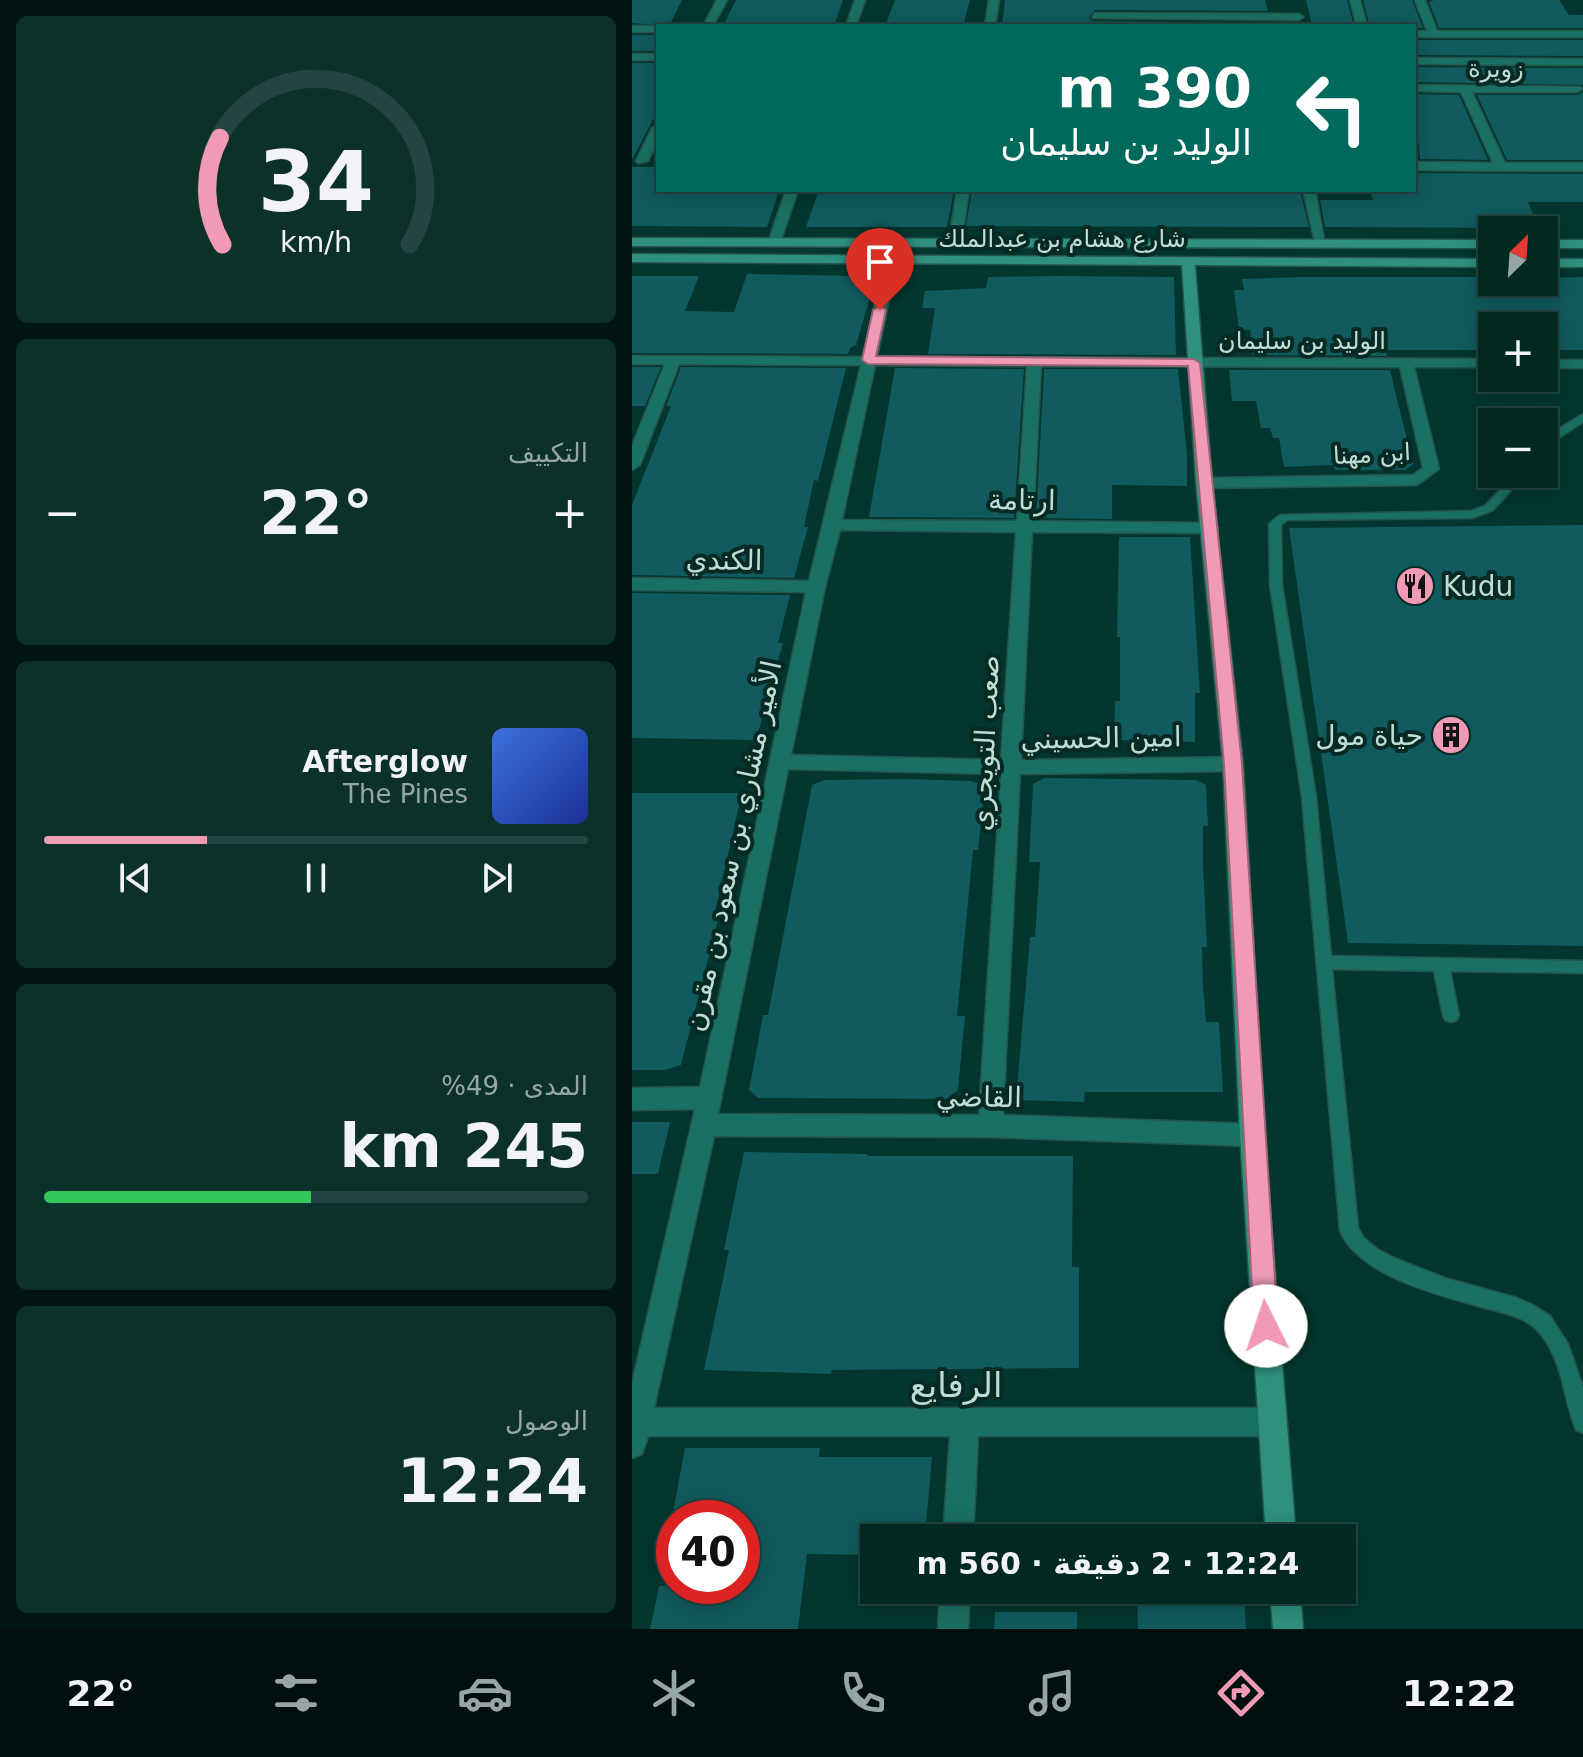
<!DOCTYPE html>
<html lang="ar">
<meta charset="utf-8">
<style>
body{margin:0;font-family:"DejaVu Sans",Vazirmatn,sans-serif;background:#0c302a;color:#f1f3f6;direction:rtl;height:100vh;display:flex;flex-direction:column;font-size:30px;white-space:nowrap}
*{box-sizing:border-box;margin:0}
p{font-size:26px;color:#96a6a5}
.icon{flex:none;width:44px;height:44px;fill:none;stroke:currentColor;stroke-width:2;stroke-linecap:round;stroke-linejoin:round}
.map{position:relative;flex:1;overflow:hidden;direction:ltr}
.drawer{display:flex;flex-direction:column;gap:16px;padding:16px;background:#011613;width:632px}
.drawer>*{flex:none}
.top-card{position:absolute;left:24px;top:24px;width:760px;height:168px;border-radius:0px;box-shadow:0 4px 20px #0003,0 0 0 2px #234440;direction:rtl;background:#00695c;color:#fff;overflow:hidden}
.needle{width:52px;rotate:25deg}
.fabs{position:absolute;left:846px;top:216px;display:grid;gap:16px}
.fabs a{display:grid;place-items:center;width:80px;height:80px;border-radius:0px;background:#022822;box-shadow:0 4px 20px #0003,0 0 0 2px #234440;font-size:40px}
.speed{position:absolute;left:24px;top:1500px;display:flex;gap:16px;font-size:40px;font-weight:700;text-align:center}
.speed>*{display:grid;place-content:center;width:104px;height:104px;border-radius:50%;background:#022822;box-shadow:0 4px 20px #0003,0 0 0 2px #234440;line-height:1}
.speed .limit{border:12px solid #d22;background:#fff;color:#111}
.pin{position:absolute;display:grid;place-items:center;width:68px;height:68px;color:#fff;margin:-82px -34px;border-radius:50% 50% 50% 0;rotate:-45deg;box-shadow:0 0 8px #0007}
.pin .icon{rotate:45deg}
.me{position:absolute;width:88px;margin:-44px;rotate:356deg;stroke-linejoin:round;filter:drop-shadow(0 0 6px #0008)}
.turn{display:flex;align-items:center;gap:28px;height:168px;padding:0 32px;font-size:36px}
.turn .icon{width:104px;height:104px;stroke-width:2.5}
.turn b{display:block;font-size:56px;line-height:68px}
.big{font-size:60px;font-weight:700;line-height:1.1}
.drawer .card{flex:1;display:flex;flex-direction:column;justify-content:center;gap:12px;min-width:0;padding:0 28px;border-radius:12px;background:#0c302a}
.drawer .dial{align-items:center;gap:0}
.dial svg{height:208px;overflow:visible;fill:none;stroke:#234440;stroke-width:7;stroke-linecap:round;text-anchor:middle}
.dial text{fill:#f1f3f6;stroke:none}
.song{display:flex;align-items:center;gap:24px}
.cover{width:96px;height:96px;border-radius:12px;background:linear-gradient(135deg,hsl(220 70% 55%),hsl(230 70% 35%))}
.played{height:8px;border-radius:4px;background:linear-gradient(90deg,#f09ab6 30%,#234440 30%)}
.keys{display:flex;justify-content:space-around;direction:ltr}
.heat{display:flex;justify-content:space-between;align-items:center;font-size:44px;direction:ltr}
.charge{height:12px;border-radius:6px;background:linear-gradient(90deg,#34c759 49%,#234440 0)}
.trip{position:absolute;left:228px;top:1524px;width:496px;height:80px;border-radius:0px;background:#022822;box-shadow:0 4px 20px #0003,0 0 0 2px #234440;font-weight:700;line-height:80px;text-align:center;direction:rtl}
.tabs{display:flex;height:128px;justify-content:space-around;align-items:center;background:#01100e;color:#96a6a5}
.tabs .icon{width:56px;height:56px}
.tabs .current{color:#f09ab6}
.tabs b{font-size:36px;color:#f1f3f6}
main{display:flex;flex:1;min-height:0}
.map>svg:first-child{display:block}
</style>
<main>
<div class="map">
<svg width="951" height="1629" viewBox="0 0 951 1629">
<rect width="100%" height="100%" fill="#02362e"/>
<g fill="#115a5d">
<polygon points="0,0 50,0 37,26 0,23"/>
<polygon points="104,0 211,0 202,26 91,26"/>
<polygon points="263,0 338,0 331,26 253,26"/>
<polygon points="373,0 633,0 636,11 463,10 457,18 460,21 638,23 639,26 370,26"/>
<polygon points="674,0 715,0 722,26 680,26"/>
<polygon points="731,0 780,0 791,28 782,28 782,24 737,24"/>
<polygon points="802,0 927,0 937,15 951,15 951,28 807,28 797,2"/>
<rect x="0" y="35" width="26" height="16"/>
<polygon points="782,40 951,40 951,56 782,55"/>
<polygon points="0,63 26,63 25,112 0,160"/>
<polygon points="782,67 951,68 951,85 782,82"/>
<polygon points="951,92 951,160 875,160 845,95 945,95"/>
<polygon points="782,94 827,95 856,160 788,159"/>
<polygon points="0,167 26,167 26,190 147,191 135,227 0,226"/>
<polygon points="782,173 951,174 951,202 896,202 907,228 693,227 688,200 741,200 738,190 782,190"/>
<polygon points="187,190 322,190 315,227 174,227"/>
<polygon points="340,190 668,190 677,227 334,226"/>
<polygon points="115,274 228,276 242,284 224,345 218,348 216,354 0,353 0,276 67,276 53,311 102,312"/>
<polygon points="427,276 542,277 544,355 296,354 303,308 290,308 293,291 354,288 356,277"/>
<polygon points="669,277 860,277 860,282 912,282 912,278 951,277 951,350 912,350 912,326 860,326 860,350 753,350 755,356 621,355 618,330 607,330 602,290 612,290 610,279"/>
<polygon points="0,367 29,367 13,406 0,406"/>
<polygon points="49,367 214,368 186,481 182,480 172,527 176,527 162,578 0,575 0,505 39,406 34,406"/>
<polygon points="263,368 392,369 382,518 237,517"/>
<polygon points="412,369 546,369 555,454 555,486 480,485 480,519 404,518"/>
<polygon points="597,370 758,370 781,464 773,470 703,470 702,465 652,467 647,438 641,438 638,428 629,428 624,401 600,401"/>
<polygon points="951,525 951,946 716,943 657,528"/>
<polygon points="487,537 558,537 568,693 563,693 563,742 482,740 483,701 488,701 488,637 485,637"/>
<polygon points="0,593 158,595 146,643 151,643 124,740 0,738"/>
<polygon points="412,778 564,780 574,785 576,826 571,826 571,863 575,947 570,947 571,985 574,1022 587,1022 591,1092 453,1092 452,1102 384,1100 398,937 403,937 408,862 397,862 401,784"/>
<polygon points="274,779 339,781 353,786 346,850 341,850 325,1016 333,1016 326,1090 314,1099 126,1098 117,1090 131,1015 136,1015 180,785 192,780"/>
<polygon points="0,793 110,793 82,916 87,916 49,1065 33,1070 0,1070"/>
<polygon points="0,1122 38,1122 26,1174 0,1174"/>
<polygon points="112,1152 236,1154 235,1156 441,1156 440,1267 447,1267 447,1368 200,1370 199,1374 72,1370 97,1250 92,1250"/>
<polygon points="53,1448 188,1448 187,1457 300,1457 293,1538 242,1538 242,1555 175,1554 166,1629 18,1629 27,1586 110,1586 110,1518 40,1518"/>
<polygon points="505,1593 612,1593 614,1629 506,1629"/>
<polygon points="363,1612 445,1612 445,1629 362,1629"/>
</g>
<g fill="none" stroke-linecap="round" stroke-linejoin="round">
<defs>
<g id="lane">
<polygon points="951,414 951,422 928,437 916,451 912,452 912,442 920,433"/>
<path d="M883 474H894L861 510 840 518 655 520 649 525 650 585 684 797 699 956 951 961V973L818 971 827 1015 825 1020 819 1022 813 1020 811 1015 802 971 700 969 726 1228 732 1238 745 1249 762 1258 813 1278 885 1298 901 1305 918 1316 936 1344 951 1387V1433L944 1430C932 1400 931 1364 911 1337 896 1315 869 1313 846 1306 803 1294 727 1275 708 1231L670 797 638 585 637 524 648 515 839 511 853 506Z"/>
</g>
<g id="street">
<polygon points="85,0 95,0 81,26 71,26"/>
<polygon points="223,0 233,0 224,26 214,26"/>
<polygon points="357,0 367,0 363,26 353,26"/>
<polygon points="718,0 728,0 735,26 725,26"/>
<polygon points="783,0 793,0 805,31 951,31 951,37 782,37 782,31 795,31"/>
<polygon points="463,13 667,14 672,17 667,20 460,18"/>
<rect x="0" y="26" width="26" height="6"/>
<rect x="0" y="54" width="26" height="6"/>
<polygon points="782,58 951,59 951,65 782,64"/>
<polygon points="782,85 949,87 950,89 945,92 840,92 873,163 951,163 951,171 782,170 782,162 861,163 829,92 782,91"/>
<polygon points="26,125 26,140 16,161 6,163 4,161 20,128"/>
<polygon points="154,190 166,190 148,243 137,246 136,243"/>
<polygon points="325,190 337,190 329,242 323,246 317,242"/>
<polygon points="671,190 683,190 693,245 683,242"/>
<path d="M259 256 265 260 245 357 860 359V367H782L807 469 785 485 572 488 564 483 572 478 781 475 791 468 768 367 409 366 401 521 578 523 586 528 578 533 400 532 389 760 601 757 611 764 601 771 388 774 371 1115 620 1124 629 1127 632 1135 629 1143 620 1146 358 1137 82 1136 22 1408H641L651 1412 655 1422 651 1432 641 1436H346L341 1538H311L318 1436H16L10 1454 0 1458V1384L63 1109 0 1110V1088L68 1087 174 592 0 590V578L177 581 229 365 47 364 8 465 0 470V446L33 364H0V356L231 357 253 260ZM243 365 395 366 385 521 210 520ZM208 530 384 532 369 760 159 755 193 587ZM156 769 369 774 347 1115 86 1114Z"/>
<rect x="912" y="360" width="39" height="8"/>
<polygon points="308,1590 338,1590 336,1629 306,1629"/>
</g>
<g id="secondary">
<polygon points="0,238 860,240 860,248 0,246"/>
<rect x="912" y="240" width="39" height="8"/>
<polygon points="0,254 860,259 860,267 563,265 580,483 611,764 632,1135 664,1538 634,1538 608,1135 591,764 564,483 550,265 0,262"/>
<rect x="912" y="259" width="39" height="8"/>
<polygon points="638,1590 668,1590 671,1629 641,1629"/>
</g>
</defs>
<use href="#lane" stroke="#24544c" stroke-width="3"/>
<use href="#street" stroke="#24544c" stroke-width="3"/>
<use href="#secondary" stroke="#24544c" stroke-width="3"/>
<use href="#lane" fill="#1a7062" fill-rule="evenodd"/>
<use href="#street" fill="#1a7062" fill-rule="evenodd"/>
<use href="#secondary" fill="#2f907e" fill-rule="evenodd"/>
</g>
<polygon fill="#f09ab6" stroke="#9c6476" stroke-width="2" points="248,306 254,310 244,356 562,359 568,363 610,764 646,1326 642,1334 634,1338 625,1334 622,1326 592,764 556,366 236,364 230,360 241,310"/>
<defs>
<symbol id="restaurant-disc" viewBox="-11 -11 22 22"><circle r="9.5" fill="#f09ab6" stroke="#082a24"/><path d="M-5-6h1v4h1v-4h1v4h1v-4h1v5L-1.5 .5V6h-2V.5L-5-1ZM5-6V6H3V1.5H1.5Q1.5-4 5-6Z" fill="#111"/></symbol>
<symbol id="building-disc" viewBox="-11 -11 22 22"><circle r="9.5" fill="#f09ab6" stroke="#082a24"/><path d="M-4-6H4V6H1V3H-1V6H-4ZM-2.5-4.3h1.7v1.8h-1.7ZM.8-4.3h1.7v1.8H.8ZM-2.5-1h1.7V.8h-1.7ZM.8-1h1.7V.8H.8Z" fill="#111"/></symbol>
</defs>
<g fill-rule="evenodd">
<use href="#restaurant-disc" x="761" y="564" width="44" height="44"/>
<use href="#building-disc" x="797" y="713" width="44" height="44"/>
</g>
<g text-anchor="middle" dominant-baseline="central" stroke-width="8" stroke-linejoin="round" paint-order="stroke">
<g font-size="24" fill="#bfddd6" stroke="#082a24">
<text transform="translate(864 69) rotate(1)">زويرة</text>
<text x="430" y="239">شارع هشام بن عبدالملك</text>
<text x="670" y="341">الوليد بن سليمان</text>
<text transform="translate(740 454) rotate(-3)">ابن مهنا</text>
</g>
<g font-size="28" fill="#bfddd6" stroke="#082a24">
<text transform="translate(390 500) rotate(1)">ارتامة</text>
<text transform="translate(92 560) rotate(1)">الكندي</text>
<text transform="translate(469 738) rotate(-1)">امين الحسيني</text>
<text transform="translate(353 743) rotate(-87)">صعب التويجري</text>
<text transform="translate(101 846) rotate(-78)">الأمير مشاري بن سعود بن مقرن</text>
<text transform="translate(347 1097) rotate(1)">القاضي</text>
</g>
<g font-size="28" fill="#bfddd6" stroke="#082a24" text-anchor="start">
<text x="811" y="586">Kudu</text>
<text x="791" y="735" text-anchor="end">حياة مول</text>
</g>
<g font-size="34" fill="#bfddd6" stroke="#082a24">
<text x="324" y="1385">الرفايع</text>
</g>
</g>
</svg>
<div class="fabs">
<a><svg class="needle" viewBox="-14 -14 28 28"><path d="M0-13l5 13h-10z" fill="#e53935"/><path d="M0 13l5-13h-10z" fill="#96a6a5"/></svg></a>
<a>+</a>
<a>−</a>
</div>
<div class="speed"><div class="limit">40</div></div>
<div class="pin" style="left:248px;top:310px;background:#d93025"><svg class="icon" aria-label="arrive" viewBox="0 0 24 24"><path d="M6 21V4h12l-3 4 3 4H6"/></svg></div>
<svg class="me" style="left:634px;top:1326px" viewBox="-20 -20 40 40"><circle r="19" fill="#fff"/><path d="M0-13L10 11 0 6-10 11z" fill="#f09ab6"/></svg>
<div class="trip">12:24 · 2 دقيقة · 560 m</div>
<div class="top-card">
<div class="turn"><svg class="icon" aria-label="left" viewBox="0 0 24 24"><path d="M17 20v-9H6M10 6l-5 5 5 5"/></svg><div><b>390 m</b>الوليد بن سليمان</div></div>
</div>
</div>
<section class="drawer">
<div class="card dial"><svg viewBox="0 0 100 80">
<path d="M14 69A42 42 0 1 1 86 69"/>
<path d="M14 69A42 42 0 0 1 13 28" stroke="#f09ab6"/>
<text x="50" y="56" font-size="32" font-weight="700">34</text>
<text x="50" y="72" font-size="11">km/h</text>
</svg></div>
<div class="card"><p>التكييف</p>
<div class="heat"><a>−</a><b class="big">22°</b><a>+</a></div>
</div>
<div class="card">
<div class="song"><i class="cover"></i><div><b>Afterglow</b><p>The Pines</p></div></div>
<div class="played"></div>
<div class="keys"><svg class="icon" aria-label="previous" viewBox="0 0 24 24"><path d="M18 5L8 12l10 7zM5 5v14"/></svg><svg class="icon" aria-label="pause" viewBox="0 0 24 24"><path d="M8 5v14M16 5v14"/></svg><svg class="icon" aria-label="next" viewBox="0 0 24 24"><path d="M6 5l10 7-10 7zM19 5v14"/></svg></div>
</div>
<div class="card"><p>المدى · 49%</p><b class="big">245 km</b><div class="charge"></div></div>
<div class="card"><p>الوصول</p><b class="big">12:24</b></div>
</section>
</main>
<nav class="tabs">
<b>12:22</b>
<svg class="icon current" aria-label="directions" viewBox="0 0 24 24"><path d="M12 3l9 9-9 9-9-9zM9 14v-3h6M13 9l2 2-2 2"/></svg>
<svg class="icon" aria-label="music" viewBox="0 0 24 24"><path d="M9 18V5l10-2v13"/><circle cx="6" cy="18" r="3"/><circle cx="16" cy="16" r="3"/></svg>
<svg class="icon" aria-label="phone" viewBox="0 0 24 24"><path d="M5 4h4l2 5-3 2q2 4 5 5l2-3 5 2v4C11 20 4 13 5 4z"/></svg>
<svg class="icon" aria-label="climate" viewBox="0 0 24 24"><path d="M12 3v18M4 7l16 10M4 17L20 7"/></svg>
<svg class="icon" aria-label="car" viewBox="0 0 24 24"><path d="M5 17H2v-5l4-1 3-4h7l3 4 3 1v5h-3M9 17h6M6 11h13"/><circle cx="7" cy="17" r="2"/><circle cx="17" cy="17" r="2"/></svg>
<svg class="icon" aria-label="filters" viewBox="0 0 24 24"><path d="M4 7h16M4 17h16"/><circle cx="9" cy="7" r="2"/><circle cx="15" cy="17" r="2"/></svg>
<b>22°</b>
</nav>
